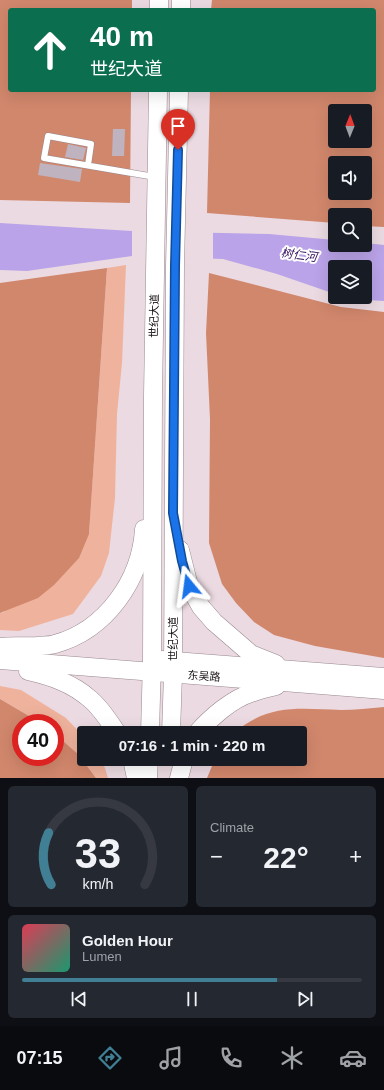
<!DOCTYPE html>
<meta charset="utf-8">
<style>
body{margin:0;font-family:Arial,"Noto Sans SC",sans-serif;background:#242831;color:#f1f3f6;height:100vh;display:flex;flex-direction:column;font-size:15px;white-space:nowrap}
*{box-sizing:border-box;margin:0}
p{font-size:13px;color:#9ea1a6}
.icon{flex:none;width:22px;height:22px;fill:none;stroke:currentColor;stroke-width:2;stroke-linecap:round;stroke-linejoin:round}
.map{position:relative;height:778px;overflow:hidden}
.sheet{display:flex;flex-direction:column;gap:8px;padding:8px;background:#0d0f14;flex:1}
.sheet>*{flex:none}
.banner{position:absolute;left:8px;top:8px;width:368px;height:84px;border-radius:4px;box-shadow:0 4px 16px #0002;background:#0b6e4f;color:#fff;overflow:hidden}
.needle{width:26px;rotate:1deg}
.buttons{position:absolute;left:328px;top:104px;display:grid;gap:8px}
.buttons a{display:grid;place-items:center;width:44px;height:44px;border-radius:4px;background:#171b24;box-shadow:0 4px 16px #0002;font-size:20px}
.speed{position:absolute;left:12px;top:714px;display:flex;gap:8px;font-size:20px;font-weight:700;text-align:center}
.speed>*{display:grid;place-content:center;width:52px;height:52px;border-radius:50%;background:#171b24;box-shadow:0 4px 16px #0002;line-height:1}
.speed .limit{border:6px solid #d22;background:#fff;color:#111}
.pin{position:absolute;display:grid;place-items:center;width:34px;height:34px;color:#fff;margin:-41px -17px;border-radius:50% 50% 50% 0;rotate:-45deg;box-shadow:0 0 4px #0007}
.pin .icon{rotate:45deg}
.me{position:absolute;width:44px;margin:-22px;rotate:344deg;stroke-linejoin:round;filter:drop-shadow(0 0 3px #0008)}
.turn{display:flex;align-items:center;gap:14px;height:84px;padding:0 16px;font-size:18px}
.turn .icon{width:52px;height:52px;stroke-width:2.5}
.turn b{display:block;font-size:28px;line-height:34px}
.big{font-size:30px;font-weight:700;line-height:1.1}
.sheet .card{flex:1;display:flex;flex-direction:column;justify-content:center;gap:6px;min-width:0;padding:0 14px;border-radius:6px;background:#242831}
.sheet .dial{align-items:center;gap:0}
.dial svg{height:104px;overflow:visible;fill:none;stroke:#363941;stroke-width:7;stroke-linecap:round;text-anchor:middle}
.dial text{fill:#f1f3f6;stroke:none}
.song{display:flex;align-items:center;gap:12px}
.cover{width:48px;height:48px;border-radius:6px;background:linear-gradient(135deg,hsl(350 70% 55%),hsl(160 70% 35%))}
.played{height:4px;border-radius:2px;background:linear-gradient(90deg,#417f95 75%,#363941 75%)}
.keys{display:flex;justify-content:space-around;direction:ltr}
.heat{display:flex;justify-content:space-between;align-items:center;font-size:22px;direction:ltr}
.sheet .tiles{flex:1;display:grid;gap:8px;grid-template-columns:1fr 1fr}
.card:last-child{grid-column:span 2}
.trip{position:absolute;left:77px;top:726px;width:230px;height:40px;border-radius:4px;background:#171b24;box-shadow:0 4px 16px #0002;font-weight:700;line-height:40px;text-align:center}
.tabs{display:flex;height:64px;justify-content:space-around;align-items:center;background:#090b0e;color:#9ea1a6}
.tabs .icon{width:28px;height:28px}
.tabs .active{color:#417f95}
.tabs b{font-size:18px;color:#f1f3f6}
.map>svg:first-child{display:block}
</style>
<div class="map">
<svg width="384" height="778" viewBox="0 0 384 778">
<rect width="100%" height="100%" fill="#ebdae1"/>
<g fill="#efb39d">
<polygon points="126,265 122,363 117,414 115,498 109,553 101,576 73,614 19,631 0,630 0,613 4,612 89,534 107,268"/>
<polygon points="0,686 21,690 66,718 84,737 84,759 100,759 105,768 108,778 96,778 78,754 55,734 55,723 41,723 0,699"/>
</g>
<g fill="#d1876c" fill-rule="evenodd">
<polygon points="0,0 132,0 132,10 10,10 10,90 131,90 130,203 0,200"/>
<path d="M212 0H384V227L365 226V215H335V223L207 213 210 90H374V10H211ZM335 111H365V141H335ZM335 163H365V193H335Z"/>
<polygon points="107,268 89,534 79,558 54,585 38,598 0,613 0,283"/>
<polygon points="209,273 341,307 384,312 384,658 315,646 274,635 254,622 236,603 222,584 209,543 210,419 206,333"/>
<polygon points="0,699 41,723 21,723 21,757 55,757 55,734 78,754 96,778 0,778"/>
<path d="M384 707V778H207L215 759H300V733H234C269 703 299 709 341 710 355 710 370 708 384 707Z"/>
</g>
<polygon fill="#baa3e8" points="0,223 132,231 269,234 335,240 335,245 365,245 365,243 384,245 384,301 351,299 344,297 365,297 365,267 335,267 335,294 277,274 223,259 132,256 27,271 0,270"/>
<polygon fill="#ebdae1" points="132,229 213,231 213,260 132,258"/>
<g fill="#bfb3bf">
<polygon points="113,129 125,129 124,156 112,156"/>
<polygon points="68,144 86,148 83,160 65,157"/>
<polygon points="40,163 82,169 80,182 38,175"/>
</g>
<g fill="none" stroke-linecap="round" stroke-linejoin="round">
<defs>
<polyline id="lane" points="88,165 91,144 48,136 44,158 155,177"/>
<g id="secondary">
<polyline points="159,10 159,0"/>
<polyline points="181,10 181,0"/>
<polyline points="180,550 189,586 201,607 214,622 251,654 276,664"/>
<path d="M0 647C12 646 24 646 37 646 42 645 49 646 55 644 106 630 141 580 144 529"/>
<polyline points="0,660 384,690"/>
<polyline points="161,660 384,677"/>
<path d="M28 671C50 676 72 683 90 699 101 708 109 721 117 733"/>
<polyline points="150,733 152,660 153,396 158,90"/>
<polyline points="171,733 173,674 175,266 179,90"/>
<path d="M197 733C210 718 232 699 251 693 259 690 268 688 276 686"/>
<polyline points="132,759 136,778"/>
<polyline points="148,778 149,759"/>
<polyline points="179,778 184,759"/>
</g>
</defs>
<use href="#lane" stroke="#98888f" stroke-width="7"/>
<use href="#secondary" stroke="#98888f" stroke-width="19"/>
<use href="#lane" stroke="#fff" stroke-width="6"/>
<use href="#secondary" stroke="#fff" stroke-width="18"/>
</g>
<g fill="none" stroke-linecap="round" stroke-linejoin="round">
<defs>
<polyline id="route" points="178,150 175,266 173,513 182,561 189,586"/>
</defs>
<use href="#route" stroke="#114b97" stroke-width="10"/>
<use href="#route" stroke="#1a73e8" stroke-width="7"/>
</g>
<g text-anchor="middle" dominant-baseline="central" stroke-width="4" stroke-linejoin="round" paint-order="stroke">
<g font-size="11" fill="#181215" stroke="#fff">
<text transform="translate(154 316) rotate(-89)">世纪大道</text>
<text transform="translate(173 639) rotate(-90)">世纪大道</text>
<text transform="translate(204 676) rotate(4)">东吴路</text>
</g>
<g font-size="12" font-style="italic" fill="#340e5e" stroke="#fff">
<text transform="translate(299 255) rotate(8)">树仁河</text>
</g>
</g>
</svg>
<div class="buttons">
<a><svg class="needle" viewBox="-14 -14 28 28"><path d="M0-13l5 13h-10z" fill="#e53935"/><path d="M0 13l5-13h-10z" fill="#9ea1a6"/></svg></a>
<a><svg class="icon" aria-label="sound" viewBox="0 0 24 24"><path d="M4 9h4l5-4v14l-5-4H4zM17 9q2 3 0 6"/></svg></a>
<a><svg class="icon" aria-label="search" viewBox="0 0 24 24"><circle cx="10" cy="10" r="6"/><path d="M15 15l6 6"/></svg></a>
<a><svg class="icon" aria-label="layers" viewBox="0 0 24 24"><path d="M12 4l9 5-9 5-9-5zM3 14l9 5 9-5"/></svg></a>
</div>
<div class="speed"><div class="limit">40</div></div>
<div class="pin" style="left:178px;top:150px;background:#d93025"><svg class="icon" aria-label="arrive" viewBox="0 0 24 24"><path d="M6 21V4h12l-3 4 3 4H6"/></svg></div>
<svg class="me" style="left:189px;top:586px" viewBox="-20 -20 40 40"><path d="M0-17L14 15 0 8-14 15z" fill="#1a73e8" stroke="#fff" stroke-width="4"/></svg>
<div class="trip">07:16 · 1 min · 220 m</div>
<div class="banner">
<div class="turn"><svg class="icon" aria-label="ahead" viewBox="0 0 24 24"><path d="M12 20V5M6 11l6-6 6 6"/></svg><div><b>40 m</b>世纪大道</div></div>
</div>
</div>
<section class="sheet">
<div class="tiles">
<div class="card dial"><svg viewBox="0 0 100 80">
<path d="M14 69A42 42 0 1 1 86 69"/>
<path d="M14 69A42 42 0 0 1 12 29" stroke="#417f95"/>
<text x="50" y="56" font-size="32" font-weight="700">33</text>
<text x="50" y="72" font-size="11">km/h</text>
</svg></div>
<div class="card"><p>Climate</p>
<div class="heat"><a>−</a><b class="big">22°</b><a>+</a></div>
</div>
<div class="card">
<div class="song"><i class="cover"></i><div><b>Golden Hour</b><p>Lumen</p></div></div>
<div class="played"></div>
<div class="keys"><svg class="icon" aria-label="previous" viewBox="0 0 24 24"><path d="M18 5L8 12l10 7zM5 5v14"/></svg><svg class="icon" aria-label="pause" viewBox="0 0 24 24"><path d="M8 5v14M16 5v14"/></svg><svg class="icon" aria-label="next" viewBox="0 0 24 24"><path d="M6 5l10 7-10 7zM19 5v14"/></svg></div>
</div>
</div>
</section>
<nav class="tabs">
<b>07:15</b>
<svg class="icon active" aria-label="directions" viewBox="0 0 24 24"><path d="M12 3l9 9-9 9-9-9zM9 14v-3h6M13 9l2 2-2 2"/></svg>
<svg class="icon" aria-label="music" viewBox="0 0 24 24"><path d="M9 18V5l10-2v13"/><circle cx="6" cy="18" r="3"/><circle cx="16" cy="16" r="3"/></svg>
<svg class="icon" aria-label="phone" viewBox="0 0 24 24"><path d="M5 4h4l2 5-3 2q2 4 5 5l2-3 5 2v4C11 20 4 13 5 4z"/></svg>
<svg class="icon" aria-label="climate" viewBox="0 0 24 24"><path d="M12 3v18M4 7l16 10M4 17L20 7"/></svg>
<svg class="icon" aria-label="car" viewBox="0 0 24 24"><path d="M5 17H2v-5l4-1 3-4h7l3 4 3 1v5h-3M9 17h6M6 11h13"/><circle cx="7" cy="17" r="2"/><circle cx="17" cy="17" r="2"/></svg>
</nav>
